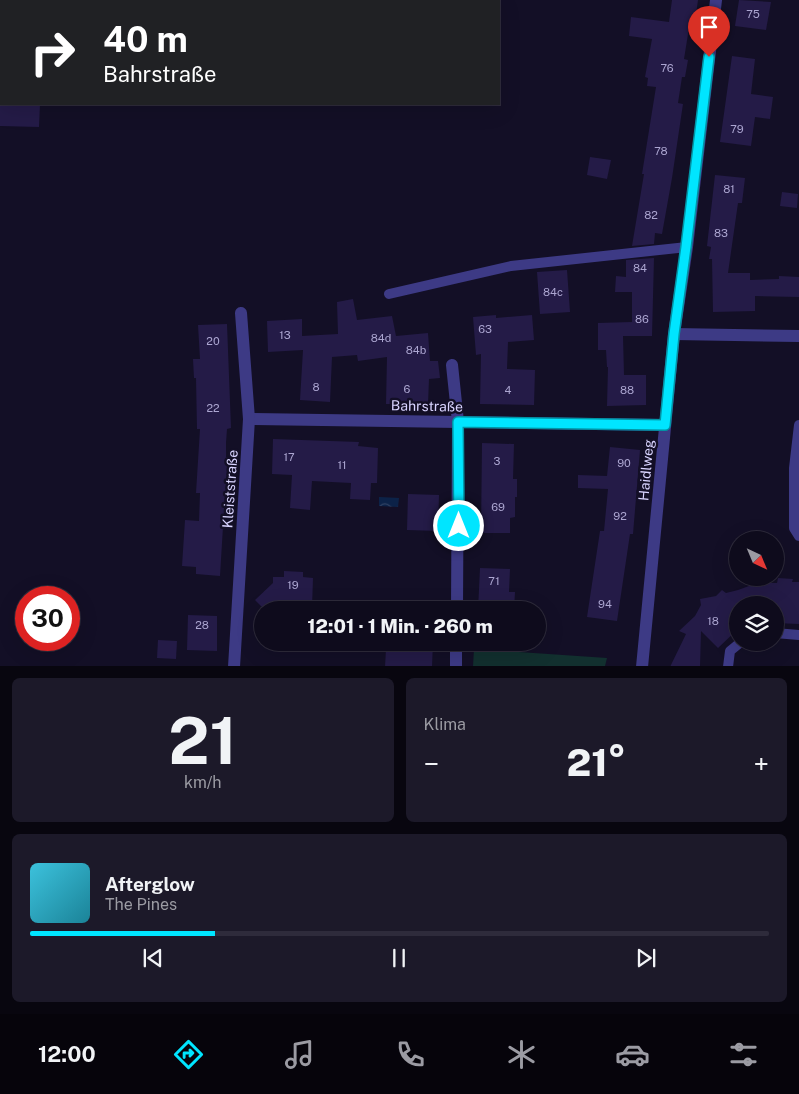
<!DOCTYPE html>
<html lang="de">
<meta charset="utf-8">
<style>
body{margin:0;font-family:"Public Sans",sans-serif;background:#1c1929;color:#f1f3f6;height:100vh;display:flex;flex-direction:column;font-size:19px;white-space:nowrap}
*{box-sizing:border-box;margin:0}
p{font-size:16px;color:#9b9ba3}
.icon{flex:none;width:28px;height:28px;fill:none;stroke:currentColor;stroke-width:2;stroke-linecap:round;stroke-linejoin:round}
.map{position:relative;height:666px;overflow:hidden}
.sheet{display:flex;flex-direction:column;gap:12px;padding:12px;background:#08060f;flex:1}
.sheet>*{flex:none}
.banner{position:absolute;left:0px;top:0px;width:500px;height:105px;box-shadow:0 5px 20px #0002,0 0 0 1px #2e2b3b;background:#202124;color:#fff;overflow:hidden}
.needle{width:32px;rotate:136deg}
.controls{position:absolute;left:729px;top:531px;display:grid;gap:10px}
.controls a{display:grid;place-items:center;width:55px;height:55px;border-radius:50%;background:#0e0b1c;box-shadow:0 5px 20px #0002,0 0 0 1px #2e2b3b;font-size:25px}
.speed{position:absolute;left:15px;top:586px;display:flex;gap:10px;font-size:25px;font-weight:700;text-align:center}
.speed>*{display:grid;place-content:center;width:65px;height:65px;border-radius:50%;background:#0e0b1c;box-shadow:0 5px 20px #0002,0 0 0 1px #2e2b3b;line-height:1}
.speed .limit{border:8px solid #d22;background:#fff;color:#111}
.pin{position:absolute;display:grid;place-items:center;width:42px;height:42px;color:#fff;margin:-51px -21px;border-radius:50% 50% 50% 0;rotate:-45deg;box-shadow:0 0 5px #0007}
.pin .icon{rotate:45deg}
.me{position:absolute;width:55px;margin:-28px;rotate:0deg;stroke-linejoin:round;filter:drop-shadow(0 0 4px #0008)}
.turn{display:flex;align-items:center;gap:18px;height:105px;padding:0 20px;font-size:22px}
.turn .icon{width:65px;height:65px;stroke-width:2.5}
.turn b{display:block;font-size:35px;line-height:42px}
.big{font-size:38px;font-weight:800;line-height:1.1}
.sheet .widget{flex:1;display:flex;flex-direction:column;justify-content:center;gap:8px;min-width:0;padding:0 18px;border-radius:8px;background:#1c1929}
.sheet .dial{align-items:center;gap:0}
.dial b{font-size:65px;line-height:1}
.song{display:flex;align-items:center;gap:15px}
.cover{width:60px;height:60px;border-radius:8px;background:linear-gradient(135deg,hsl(190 70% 55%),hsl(190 70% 35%))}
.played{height:5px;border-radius:2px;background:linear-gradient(90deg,#00e5ff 25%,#2e2b3b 25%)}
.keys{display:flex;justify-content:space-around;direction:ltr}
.heat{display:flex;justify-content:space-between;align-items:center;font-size:28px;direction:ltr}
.sheet .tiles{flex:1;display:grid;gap:12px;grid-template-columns:1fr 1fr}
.widget:last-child{grid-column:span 2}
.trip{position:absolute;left:254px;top:601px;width:292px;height:50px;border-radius:25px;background:#0e0b1c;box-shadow:0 5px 20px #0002,0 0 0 1px #2e2b3b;font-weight:800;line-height:50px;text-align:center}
.tabs{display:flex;height:80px;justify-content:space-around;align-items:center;background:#06040b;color:#9b9ba3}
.tabs .icon{width:35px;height:35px}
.tabs .current{color:#00e5ff}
.tabs b{font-size:22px;color:#f1f3f6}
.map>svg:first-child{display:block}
</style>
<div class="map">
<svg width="799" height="667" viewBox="0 0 799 667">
<defs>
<pattern id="water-waves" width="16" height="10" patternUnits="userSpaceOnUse" patternTransform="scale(1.25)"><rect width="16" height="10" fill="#0c2248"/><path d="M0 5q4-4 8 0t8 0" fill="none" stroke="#2f4163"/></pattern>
</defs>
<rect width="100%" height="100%" fill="#130f26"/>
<polygon fill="#12302f" points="474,649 607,658 605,666 473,666"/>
<polygon fill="url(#water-waves)" points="379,497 399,498 398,507 379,506"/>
<g fill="#241b47">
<polygon points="672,0 698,0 694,29 689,28 684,59 688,60 685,77 682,77 678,103 683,104 672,178 662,234 655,233 654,244 632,246 644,174 642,174 656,87 647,86 648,78 645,77 652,39 629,36 631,17 669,22"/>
<polygon points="739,0 771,2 766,30 735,26"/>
<polygon points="732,56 755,59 751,94 773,97 770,119 755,117 751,146 720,142"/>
<polygon points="0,104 40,104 39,127 0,126"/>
<polygon points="590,157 611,160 607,179 587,175"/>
<polygon points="715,175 745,178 742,203 738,203 728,273 750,273 750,280 779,279 779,276 799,277 799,297 755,296 755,311 713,312 712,259 709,259 711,247 707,246"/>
<polygon points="782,192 798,194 797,208 780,206"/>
<polygon points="654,258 652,336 623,336 624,375 646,375 646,405 607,406 608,367 607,367 606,350 598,350 598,323 632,322 632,292 615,292 616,276 626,277 626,260"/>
<polygon points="567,270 570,312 540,314 537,272"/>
<polygon points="353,299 357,320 392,316 396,336 428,333 430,361 438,361 440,378 429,379 428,404 386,404 387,357 358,361 357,355 332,357 330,402 300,400 303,350 268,352 267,321 302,319 302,336 338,334 337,302"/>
<polygon points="496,315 496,318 532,315 534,340 508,342 507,369 535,370 534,405 480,404 481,354 476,355 473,317"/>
<polygon points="227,324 231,428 227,429 226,443 226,457 230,457 228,495 225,494 220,576 196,574 196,567 182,566 185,520 199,521 200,493 196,493 200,429 197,429 196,378 194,378 193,359 200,359 198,325"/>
<polygon points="273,439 359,442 358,446 378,448 377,483 371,483 370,500 350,499 351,483 312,481 310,510 290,508 292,475 272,474"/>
<polygon points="482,443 514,444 513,479 517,479 517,497 515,497 515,517 510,518 510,533 481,533"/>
<polygon points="610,447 640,450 633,534 630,534 617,621 587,617 600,531 604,531 608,489 578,488 578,475 607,476"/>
<polygon points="408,494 439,495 438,531 407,530"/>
<polygon points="480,568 510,569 509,592 515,592 514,610 478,610"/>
<polygon points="284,571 303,572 303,577 313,578 312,608 278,606 275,610 265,610 255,600 273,583 273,577 284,577"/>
<polygon points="778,578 793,579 792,582 799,582 799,624 775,623 775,605 738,605 738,629 718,648 701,631 700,667 670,667 686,634 679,631 695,616 701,605 700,599 716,596 722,590 726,593 738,590 749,586 750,583 777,583"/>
<polygon points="188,615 217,616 217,651 187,650"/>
<polygon points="158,640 177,641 176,659 157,658"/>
<polygon points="399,642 433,642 432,667 385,667 386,649 398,649"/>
</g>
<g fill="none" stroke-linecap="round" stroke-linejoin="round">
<g stroke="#3d3a85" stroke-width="10">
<polyline points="0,71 1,71"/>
<polyline points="389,294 511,266 687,247"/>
<polyline points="799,425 794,468 794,528 799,536"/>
<polyline points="775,633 799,635"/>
<polyline points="728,667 730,651 741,642"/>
</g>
<g stroke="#3d3a85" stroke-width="12">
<polyline points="674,334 799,336"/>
<polyline points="452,365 458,422 457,610"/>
<polyline points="249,419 665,425"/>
<polyline points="234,667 249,419 241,313"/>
<polyline points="456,667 456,642"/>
<polyline points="642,667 674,334 687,247 716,0"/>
</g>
</g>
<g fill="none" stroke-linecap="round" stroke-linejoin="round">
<defs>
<polyline id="route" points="459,526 458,422 665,425 674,334 686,247 709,57"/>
</defs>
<use href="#route" stroke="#0095a6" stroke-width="12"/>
<use href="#route" stroke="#00e5ff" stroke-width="9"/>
</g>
<g text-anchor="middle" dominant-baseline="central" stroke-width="5" stroke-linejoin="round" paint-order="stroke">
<g font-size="11" fill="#aca6d1">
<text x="753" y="14">75</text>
<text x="667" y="68">76</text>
<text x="737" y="129">79</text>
<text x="661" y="151">78</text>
<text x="729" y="189">81</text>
<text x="651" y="215">82</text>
<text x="721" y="233">83</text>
<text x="640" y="268">84</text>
<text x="553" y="292">84c</text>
<text x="642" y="319">86</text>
<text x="485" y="329">63</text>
<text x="285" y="335">13</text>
<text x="381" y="338">84d</text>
<text x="213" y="341">20</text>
<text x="416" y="350">84b</text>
<text x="316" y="387">8</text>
<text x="407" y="389">6</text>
<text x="508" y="390">4</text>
<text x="627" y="390">88</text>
<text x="213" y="408">22</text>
<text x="289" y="457">17</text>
<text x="497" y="461">3</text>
<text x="624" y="463">90</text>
<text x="342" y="465">11</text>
<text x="498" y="507">69</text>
<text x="620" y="516">92</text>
<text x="494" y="581">71</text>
<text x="293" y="585">19</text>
<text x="605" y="604">94</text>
<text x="713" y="621">18</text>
<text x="202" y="625">28</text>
</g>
<g font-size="14" fill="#d9d4ff" stroke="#130f26">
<text transform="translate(427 406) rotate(1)">Bahrstraße</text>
<text transform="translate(646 470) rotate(-85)">Haidlweg</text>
<text transform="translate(230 489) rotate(-86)">Kleiststraße</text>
</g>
</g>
</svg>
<div class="controls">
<a><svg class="needle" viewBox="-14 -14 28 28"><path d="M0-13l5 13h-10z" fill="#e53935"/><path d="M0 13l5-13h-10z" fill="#9b9ba3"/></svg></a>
<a><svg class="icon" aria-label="layers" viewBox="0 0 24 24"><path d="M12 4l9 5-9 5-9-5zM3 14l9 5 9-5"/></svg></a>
</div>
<div class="speed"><div class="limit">30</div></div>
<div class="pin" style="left:709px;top:57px;background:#d93025"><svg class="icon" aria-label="arrive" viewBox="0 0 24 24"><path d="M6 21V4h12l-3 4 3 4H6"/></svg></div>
<svg class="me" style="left:459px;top:526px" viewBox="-20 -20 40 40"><circle r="17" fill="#00e5ff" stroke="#fff" stroke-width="3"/><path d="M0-11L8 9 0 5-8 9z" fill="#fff"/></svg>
<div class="trip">12:01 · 1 Min. · 260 m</div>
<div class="banner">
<div class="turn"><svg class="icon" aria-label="right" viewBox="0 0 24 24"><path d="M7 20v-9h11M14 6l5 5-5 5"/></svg><div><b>40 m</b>Bahrstraße</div></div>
</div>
</div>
<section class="sheet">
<div class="tiles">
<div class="widget dial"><b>21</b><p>km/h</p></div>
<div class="widget"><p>Klima</p>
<div class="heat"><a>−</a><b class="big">21°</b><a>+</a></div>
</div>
<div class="widget">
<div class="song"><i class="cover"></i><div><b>Afterglow</b><p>The Pines</p></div></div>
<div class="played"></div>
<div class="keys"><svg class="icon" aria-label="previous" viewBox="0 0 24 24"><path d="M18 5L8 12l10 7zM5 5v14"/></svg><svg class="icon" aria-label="pause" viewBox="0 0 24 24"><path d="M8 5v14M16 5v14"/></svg><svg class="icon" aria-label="next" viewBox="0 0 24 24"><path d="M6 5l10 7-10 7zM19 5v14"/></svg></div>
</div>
</div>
</section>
<nav class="tabs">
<b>12:00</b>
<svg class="icon current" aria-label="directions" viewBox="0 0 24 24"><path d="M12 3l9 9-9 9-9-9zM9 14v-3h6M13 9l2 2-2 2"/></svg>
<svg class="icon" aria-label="music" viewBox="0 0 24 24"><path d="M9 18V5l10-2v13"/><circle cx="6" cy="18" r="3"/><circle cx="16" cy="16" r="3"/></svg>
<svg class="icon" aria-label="phone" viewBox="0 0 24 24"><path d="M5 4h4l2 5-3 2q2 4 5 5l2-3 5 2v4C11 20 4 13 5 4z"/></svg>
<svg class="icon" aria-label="climate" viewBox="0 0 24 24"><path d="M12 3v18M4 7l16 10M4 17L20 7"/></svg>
<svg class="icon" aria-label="car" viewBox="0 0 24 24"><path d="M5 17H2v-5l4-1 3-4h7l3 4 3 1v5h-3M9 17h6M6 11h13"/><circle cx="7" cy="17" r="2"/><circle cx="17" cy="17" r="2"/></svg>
<svg class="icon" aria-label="filters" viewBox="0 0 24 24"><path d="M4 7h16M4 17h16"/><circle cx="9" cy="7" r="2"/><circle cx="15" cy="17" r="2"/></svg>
</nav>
